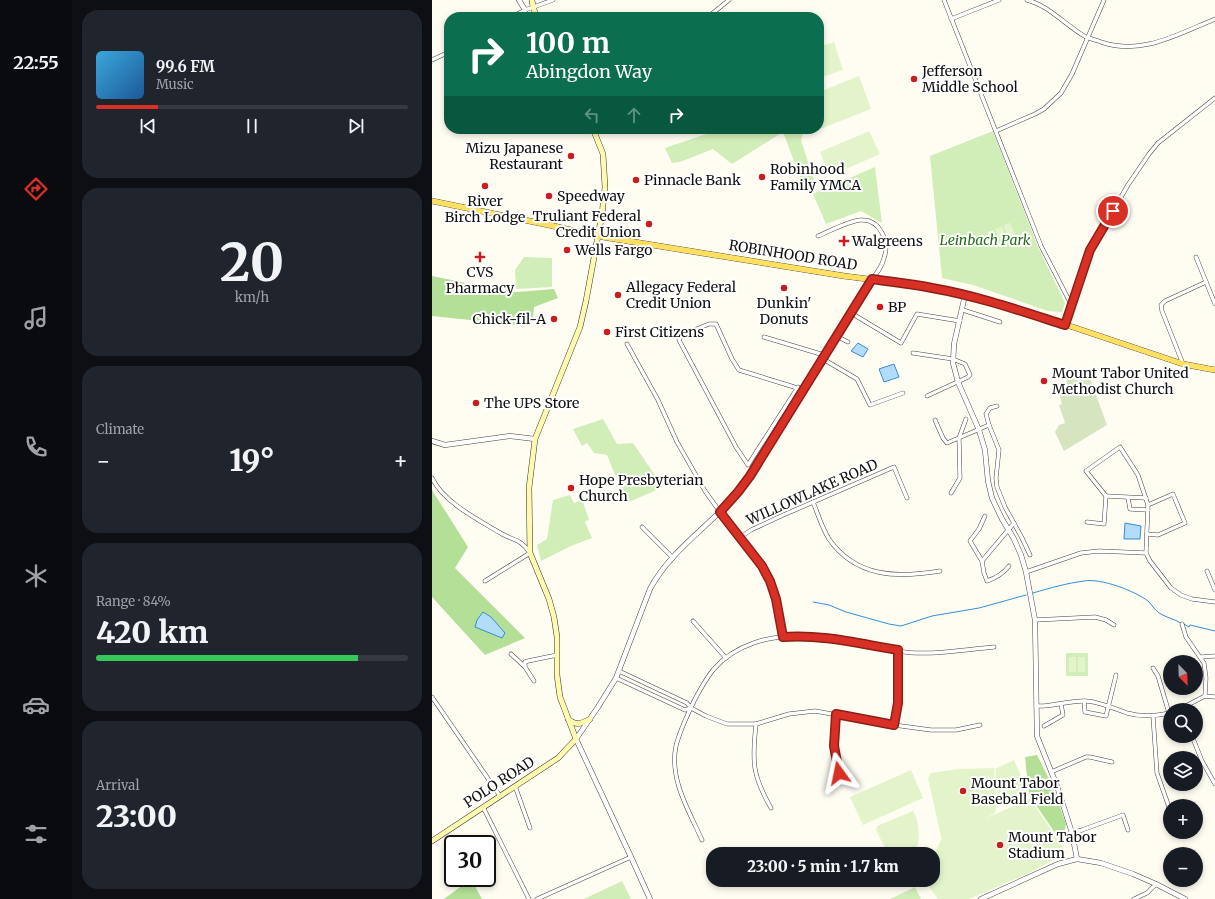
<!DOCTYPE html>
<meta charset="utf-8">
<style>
body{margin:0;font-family:Merriweather,serif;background:#20242c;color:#f1f3f6;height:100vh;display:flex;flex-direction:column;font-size:15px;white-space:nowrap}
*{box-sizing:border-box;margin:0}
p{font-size:13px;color:#9ea1a6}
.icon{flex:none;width:22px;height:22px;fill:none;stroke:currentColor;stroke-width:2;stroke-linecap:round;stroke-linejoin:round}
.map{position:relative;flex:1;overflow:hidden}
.panel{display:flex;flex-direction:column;gap:10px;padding:10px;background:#0d0f14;width:360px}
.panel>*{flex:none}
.top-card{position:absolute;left:12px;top:12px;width:380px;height:122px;border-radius:16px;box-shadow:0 2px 6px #0003;background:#0b6e4f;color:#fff;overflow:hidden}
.needle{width:26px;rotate:157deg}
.fabs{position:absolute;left:731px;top:655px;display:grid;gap:8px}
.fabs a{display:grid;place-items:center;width:40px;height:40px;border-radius:50%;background:#171b24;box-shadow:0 2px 6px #0003;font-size:20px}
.speed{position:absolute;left:12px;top:835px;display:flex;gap:8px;font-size:20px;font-weight:700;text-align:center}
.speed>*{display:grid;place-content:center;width:52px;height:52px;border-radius:50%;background:#171b24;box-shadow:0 2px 6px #0003;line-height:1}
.speed .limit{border:2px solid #111;border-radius:6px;background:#fff;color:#111}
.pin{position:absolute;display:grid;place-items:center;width:34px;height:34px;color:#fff;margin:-17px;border:2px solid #fff;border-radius:50%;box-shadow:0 1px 4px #0007}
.me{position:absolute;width:44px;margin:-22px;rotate:348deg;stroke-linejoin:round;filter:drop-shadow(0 0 3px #0008)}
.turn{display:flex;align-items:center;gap:14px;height:84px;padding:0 16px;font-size:18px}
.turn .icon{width:52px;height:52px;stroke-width:2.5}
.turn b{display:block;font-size:28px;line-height:34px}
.lanes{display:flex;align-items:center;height:38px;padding:0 16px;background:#0003;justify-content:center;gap:20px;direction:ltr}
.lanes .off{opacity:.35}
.big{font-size:30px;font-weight:800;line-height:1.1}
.panel .widget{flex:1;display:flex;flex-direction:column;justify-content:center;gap:6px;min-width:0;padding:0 14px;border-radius:16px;background:#20242c}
.panel .dial{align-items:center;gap:0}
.dial b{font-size:52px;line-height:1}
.song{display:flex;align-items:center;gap:12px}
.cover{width:48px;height:48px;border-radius:6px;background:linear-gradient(135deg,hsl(200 70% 55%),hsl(210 70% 35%))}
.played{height:4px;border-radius:2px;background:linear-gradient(90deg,#d93025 20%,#363941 20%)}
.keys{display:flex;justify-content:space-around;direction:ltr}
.heat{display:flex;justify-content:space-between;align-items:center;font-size:22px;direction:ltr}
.charge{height:6px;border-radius:3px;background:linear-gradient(90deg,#34c759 84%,#363941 0)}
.trip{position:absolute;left:274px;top:847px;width:234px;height:40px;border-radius:16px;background:#171b24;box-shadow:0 2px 6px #0003;font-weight:800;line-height:40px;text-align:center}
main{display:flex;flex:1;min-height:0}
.tab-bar{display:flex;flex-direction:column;width:72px;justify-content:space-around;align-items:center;background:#090b0e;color:#9ea1a6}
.tab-bar .icon{width:28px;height:28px}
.tab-bar .active{color:#d93025}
.tab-bar b{font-size:18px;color:#f1f3f6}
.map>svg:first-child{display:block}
</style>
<main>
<nav class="tab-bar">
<b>22:55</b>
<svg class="icon active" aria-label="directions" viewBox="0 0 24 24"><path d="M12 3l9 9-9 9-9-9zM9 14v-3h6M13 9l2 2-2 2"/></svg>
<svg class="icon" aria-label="music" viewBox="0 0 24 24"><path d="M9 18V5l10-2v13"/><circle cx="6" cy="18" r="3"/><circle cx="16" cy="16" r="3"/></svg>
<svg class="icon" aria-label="phone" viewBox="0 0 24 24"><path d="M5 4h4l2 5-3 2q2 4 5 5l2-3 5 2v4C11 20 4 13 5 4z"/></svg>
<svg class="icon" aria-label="climate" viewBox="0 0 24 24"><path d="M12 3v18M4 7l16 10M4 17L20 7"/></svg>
<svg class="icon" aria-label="car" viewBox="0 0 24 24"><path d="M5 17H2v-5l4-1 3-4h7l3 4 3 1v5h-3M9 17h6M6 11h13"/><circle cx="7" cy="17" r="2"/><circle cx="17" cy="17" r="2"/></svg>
<svg class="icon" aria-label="filters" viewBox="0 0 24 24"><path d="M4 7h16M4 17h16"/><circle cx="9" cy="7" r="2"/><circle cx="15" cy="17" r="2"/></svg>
</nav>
<section class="panel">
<div class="widget">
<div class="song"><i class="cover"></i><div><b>99.6 FM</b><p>Music</p></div></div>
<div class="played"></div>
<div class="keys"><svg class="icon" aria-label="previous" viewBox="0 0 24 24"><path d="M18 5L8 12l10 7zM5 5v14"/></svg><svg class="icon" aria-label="pause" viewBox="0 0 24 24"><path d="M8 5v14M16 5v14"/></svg><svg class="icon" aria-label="next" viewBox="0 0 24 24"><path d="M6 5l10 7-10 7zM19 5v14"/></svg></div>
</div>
<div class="widget dial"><b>20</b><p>km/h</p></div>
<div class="widget"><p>Climate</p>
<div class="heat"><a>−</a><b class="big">19°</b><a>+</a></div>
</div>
<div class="widget"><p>Range · 84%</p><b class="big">420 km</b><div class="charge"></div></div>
<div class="widget"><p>Arrival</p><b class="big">23:00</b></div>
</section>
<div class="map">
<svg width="783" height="899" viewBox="0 0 783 899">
<rect width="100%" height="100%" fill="#fffdf2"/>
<g fill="#d1edb8">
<polygon points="289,129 373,129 369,140 383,184 373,190 351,132 300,164 281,149 248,162 240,163 233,148"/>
<polygon points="561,131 606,247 633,303 630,312 616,311 541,285 510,278 498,156"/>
<polygon points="443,167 450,223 429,211 394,224 381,194"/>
<polygon points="92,257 120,258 120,287 84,289 83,270"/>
<polygon points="171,419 185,444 201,443 231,487 195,503 175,455 162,453 155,443 150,446 141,429"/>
<polygon points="138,495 142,503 150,500 157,519 153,522 160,538 139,546 109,561 105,545 115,539 121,500"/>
<rect x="634" y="653" width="22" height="23"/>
<polygon points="190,881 199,899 152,899"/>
<polygon points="483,887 489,899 458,899"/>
</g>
<g fill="#b3df96">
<polygon points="0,276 58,288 61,294 122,289 126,298 102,307 101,318 85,325 0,316"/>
<polygon points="0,490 36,547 23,568 93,638 53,655 0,597"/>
<polygon points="605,755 620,785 634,824 632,834 624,834 597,795 593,757"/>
<polygon points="39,879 50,899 12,899"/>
</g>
<polygon fill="#d7e4c0" points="656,373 675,425 632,451 623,432 627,425 633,423 627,405 630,404 627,393 635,383 634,378"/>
<g fill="#e3f4cb">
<polygon points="402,42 411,70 387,78 387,47"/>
<polygon points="427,76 439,109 383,131 383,129 387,129 387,92"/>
<polygon points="437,131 448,154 398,176 388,152"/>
<polygon points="578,223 584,236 577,239 571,225"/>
<polygon points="570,226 575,240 569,242 563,229"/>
<polygon points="561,230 567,243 561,246 555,232"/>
<rect x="637" y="657" width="7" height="15"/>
<rect x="646" y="657" width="7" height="15"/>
<polygon points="582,760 597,794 567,806 563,769"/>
<polygon points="562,768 565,804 563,813 554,818 598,799 635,853 597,873 537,899 506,899 492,880 501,880 501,859 510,837 509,837 496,778 499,773 526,769"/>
<polygon points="479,770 491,798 431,825 418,797"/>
<path d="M481 811C486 818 489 840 485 847 483 851 480 852 477 854H456L444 830 445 826Z"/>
</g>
<g fill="#b3dcfa" stroke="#348ed7">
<polygon points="426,343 436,349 431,357 419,351"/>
<polygon points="462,364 467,377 452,382 447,369"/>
<polygon points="693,523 709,526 708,539 692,539"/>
<polygon points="51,612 59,617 73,633 70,638 43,627 45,620"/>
</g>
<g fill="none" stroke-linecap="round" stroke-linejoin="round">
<g stroke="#348ed7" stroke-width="1">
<path d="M601 593C618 588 636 583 652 581 669 578 703 591 716 601 720 605 722 609 727 613 733 617 742 619 749 623"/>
<polyline points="381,602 397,605 414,612 457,624 469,626 500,616 547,608 594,595"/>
<polyline points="752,624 757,627 758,625 783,631"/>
</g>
<defs>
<g id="minor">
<polyline points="512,0 609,246 640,306"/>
<path d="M595 0C618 6 634 26 654 37 659 39 664 40 669 42 710 56 746 34 783 19"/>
<polyline points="283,12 287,17"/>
<polyline points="80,17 93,10 121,0"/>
<polyline points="276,17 297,0"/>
<polyline points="519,19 567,0"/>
<polyline points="0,60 17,52"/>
<polyline points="564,131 603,114 612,109 629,93 640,74 672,0"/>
<path d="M386 236C398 231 416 221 429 220 448 219 458 242 452 258 450 267 445 273 440 279"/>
<polyline points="764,257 783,304"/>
<polyline points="531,310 568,322"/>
<polyline points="419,313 469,343 485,314 528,321"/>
<polyline points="633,325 658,250 696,185 717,154 726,143 783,98"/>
<polyline points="404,336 416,342"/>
<polyline points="332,337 392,355"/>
<polyline points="195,344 226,400 245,442 273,491 288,512 330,565 337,581 344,599 351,637"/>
<polyline points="481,353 521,359 533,364 538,375 536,377 495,396"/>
<polyline points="391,359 425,379 438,405 471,393"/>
<polyline points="751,364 730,311 729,305 733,301 774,282"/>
<polyline points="366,387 316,465 304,447 247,340 250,335 277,324 284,324 300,359 307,370 372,390"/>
<polyline points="565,406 558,408 554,414 557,425 567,450 564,478 565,487 573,507 590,538 598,555"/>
<polyline points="503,420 511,438 515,443 557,425"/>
<path d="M0 478C12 503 47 520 70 534 83 541 89 539 98 553L53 581"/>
<polyline points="519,493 528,478 527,438 534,419"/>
<polyline points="674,496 714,498"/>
<polyline points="696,498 698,509 716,510"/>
<path d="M381 502C386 514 390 528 397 539 424 578 466 578 508 571"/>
<polyline points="655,522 672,524 674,496 654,471 688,447 706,475 716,505 714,553 718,561 739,588 749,595 760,599 783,602"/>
<polyline points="210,527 241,558"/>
<polyline points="715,534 726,535 753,523 741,494 716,505"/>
<polyline points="307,538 319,530 349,516 462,467 475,498"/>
<polyline points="550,561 538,541 547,529 553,516"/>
<path d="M577 566C571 574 564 578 555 581L552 573 550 561 582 523"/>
<polyline points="775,571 783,590"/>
<polyline points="594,572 649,553 667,551 714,553"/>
<polyline points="603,620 663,617 674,620 682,625"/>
<polyline points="261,621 294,658"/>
<polyline points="750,624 754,637 772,663 774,678 773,696"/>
<polyline points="79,654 92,666"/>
<polyline points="769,657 783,656"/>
<polyline points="721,668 726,676 737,713"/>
<polyline points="187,671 255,703 259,708 274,716 295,724 324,724 357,714 383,711 462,725 499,730 524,730 548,725"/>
<polyline points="184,678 253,710 259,708"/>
<polyline points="102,681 93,667 93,662 96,661 125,655"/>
<polyline points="773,696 783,697"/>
<polyline points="0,697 68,796"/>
<polyline points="652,701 653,712 674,716 684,675"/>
<path d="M604 706C621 707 637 700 654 701 668 702 681 708 695 713 709 717 724 716 738 713"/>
<polyline points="746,710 773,696"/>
<polyline points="404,714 402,746 405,766 410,781"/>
<polyline points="721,716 725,773 738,810"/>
<path d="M324 724C320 761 320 775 339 808"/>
<polyline points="462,725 466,703 466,650"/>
<polyline points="612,726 631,715 629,704"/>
<polyline points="760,736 770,761 783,784"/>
<polyline points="619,772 654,757 658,757 680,762"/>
<polyline points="83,786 98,828"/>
<polyline points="51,807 97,899"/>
<polyline points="640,833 650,830 691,815 696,830"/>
<path d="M270 840C257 811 237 779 244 746 248 730 255 716 262 701 268 690 273 680 281 670 303 644 338 635 371 636 394 636 417 642 440 646 454 648 470 653 484 653 509 654 538 649 562 647"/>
<polyline points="105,899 199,857"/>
<polyline points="702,899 715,893 724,884"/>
</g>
<g id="tertiary">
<polyline points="87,0 93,10"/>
<polyline points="533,295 522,344 521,363 526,382 547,430 553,450 556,481 560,498 570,519 582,539 589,555 594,572 603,620 605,736 625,786 640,833 645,859"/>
<polyline points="0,441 13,445 78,436 103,439"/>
<path d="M218 899 199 857 144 739 166 707 184 678 218 589C239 549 281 524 309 489L440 279"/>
<polyline points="549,899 626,864 645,859 669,863 701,874 724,884 753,899"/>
</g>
<g id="secondary">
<polyline points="100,0 101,7 105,17"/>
<path d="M136 719C144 726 149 724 158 719"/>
<polyline points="0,841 126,758 144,739 128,697 125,675 125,637 122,617 117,599 98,553 97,488 103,439 148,327 154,301 170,214 173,187 171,154 161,129"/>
</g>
<polyline id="primary" points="0,201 117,225 165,236 412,276 499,287 533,295 596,312 751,364 783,370"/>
</defs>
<use href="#minor" stroke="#434343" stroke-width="4.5"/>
<use href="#tertiary" stroke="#434343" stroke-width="5.5"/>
<use href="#secondary" stroke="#323232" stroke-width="6"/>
<use href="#primary" stroke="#212121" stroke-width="6"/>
<use href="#minor" stroke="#fff" stroke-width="3.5"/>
<use href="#tertiary" stroke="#fff" stroke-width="4.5"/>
<use href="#secondary" stroke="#fffaad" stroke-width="5"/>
<use href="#primary" stroke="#ffe062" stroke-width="5.5"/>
</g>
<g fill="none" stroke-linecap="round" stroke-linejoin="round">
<defs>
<path id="route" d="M407 773 402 746 404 714 462 725 466 703V650C428 644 390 634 351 637L344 599 338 581 330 566 288 512 306 492 318 476 440 279C460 282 480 284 500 288 546 296 589 311 633 325L658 250 681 211"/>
</defs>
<use href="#route" stroke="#8d1f18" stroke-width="10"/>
<use href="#route" stroke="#d93025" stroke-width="7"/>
</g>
<g fill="#cb1d1d" stroke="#fff" stroke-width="1.5">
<circle cx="482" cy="79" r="4"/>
<circle cx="139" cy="156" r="4"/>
<circle cx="330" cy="177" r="4"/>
<circle cx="204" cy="180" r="4"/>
<circle cx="53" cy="186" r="4"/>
<circle cx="117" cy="196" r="4"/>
<circle cx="217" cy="224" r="4"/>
<path d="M410 235h4v4h4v4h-4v4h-4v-4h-4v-4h4z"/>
<circle cx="135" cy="250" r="4"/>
<path d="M46 251h4v4h4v4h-4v4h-4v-4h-4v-4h4z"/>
<circle cx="352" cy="288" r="4"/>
<circle cx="186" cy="295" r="4"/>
<circle cx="448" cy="307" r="4"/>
<circle cx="122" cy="319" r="4"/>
<circle cx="175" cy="332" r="4"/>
<circle cx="612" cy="381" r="4"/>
<circle cx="44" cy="403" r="4"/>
<circle cx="139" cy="488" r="4"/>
<circle cx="531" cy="791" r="4"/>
<circle cx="568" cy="845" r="4"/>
</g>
<g text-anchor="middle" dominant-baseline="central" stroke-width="4" stroke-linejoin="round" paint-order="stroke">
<g font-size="14" fill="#101010" stroke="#fff" text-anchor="start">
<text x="490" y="71">Jefferson<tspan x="490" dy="16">Middle School</tspan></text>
<text x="131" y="148" text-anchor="end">Mizu Japanese<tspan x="131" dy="16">Restaurant</tspan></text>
<text x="338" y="169">Robinhood<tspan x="338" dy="16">Family YMCA</tspan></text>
<text x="212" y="180">Pinnacle Bank</text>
<text x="125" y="196">Speedway</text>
<text x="53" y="201" text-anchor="middle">River<tspan x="53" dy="16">Birch Lodge</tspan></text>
<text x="209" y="216" text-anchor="end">Truliant Federal<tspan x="209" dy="16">Credit Union</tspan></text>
<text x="420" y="241">Walgreens</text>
<text x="143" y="250">Wells Fargo</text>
<text x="48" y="272" text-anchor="middle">CVS<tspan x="48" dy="16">Pharmacy</tspan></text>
<text x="194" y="287">Allegacy Federal<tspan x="194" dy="16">Credit Union</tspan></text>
<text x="352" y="303" text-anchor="middle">Dunkin'<tspan x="352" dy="16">Donuts</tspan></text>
<text x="456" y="307">BP</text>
<text x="114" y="319" text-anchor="end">Chick-fil-A</text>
<text x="183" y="332">First Citizens</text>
<text x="620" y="373">Mount Tabor United<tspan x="620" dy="16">Methodist Church</tspan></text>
<text x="52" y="403">The UPS Store</text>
<text x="147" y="480">Hope Presbyterian<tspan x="147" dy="16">Church</tspan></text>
<text x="539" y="783">Mount Tabor<tspan x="539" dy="16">Baseball Field</tspan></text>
<text x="576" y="837">Mount Tabor<tspan x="576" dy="16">Stadium</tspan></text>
</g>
<g font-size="14" font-style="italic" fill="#276d1a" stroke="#fff">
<text x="553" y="240">Leinbach Park</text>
</g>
<g font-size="14" fill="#101010" stroke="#fff">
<text transform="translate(361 255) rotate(9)">ROBINHOOD ROAD</text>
<text transform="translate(380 492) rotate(-24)">WILLOWLAKE ROAD</text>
<text transform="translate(67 782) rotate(-33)">POLO ROAD</text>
</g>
</g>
</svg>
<div class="fabs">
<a><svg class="needle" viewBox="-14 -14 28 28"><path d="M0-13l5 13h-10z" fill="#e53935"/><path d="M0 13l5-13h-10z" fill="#9ea1a6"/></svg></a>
<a><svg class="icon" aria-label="search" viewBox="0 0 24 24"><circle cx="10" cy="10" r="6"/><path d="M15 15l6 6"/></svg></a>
<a><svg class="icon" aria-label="layers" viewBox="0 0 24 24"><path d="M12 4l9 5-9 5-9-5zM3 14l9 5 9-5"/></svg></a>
<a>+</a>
<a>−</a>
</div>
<div class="speed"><div class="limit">30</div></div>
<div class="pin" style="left:681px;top:211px;background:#d93025"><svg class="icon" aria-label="arrive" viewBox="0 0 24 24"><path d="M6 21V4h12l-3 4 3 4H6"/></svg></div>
<svg class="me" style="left:407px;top:773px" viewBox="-20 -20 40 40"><path d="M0-17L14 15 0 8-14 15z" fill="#d93025" stroke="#fff" stroke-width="4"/></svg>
<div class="trip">23:00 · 5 min · 1.7 km</div>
<div class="top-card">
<div class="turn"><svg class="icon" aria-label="right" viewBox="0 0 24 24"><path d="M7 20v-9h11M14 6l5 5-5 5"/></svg><div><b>100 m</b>Abingdon Way</div></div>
<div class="lanes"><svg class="icon off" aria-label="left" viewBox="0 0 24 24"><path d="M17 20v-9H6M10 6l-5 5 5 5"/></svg><svg class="icon off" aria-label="ahead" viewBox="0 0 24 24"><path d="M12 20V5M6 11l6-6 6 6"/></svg><svg class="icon" aria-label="right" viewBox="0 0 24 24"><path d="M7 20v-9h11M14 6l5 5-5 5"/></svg></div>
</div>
</div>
</main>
